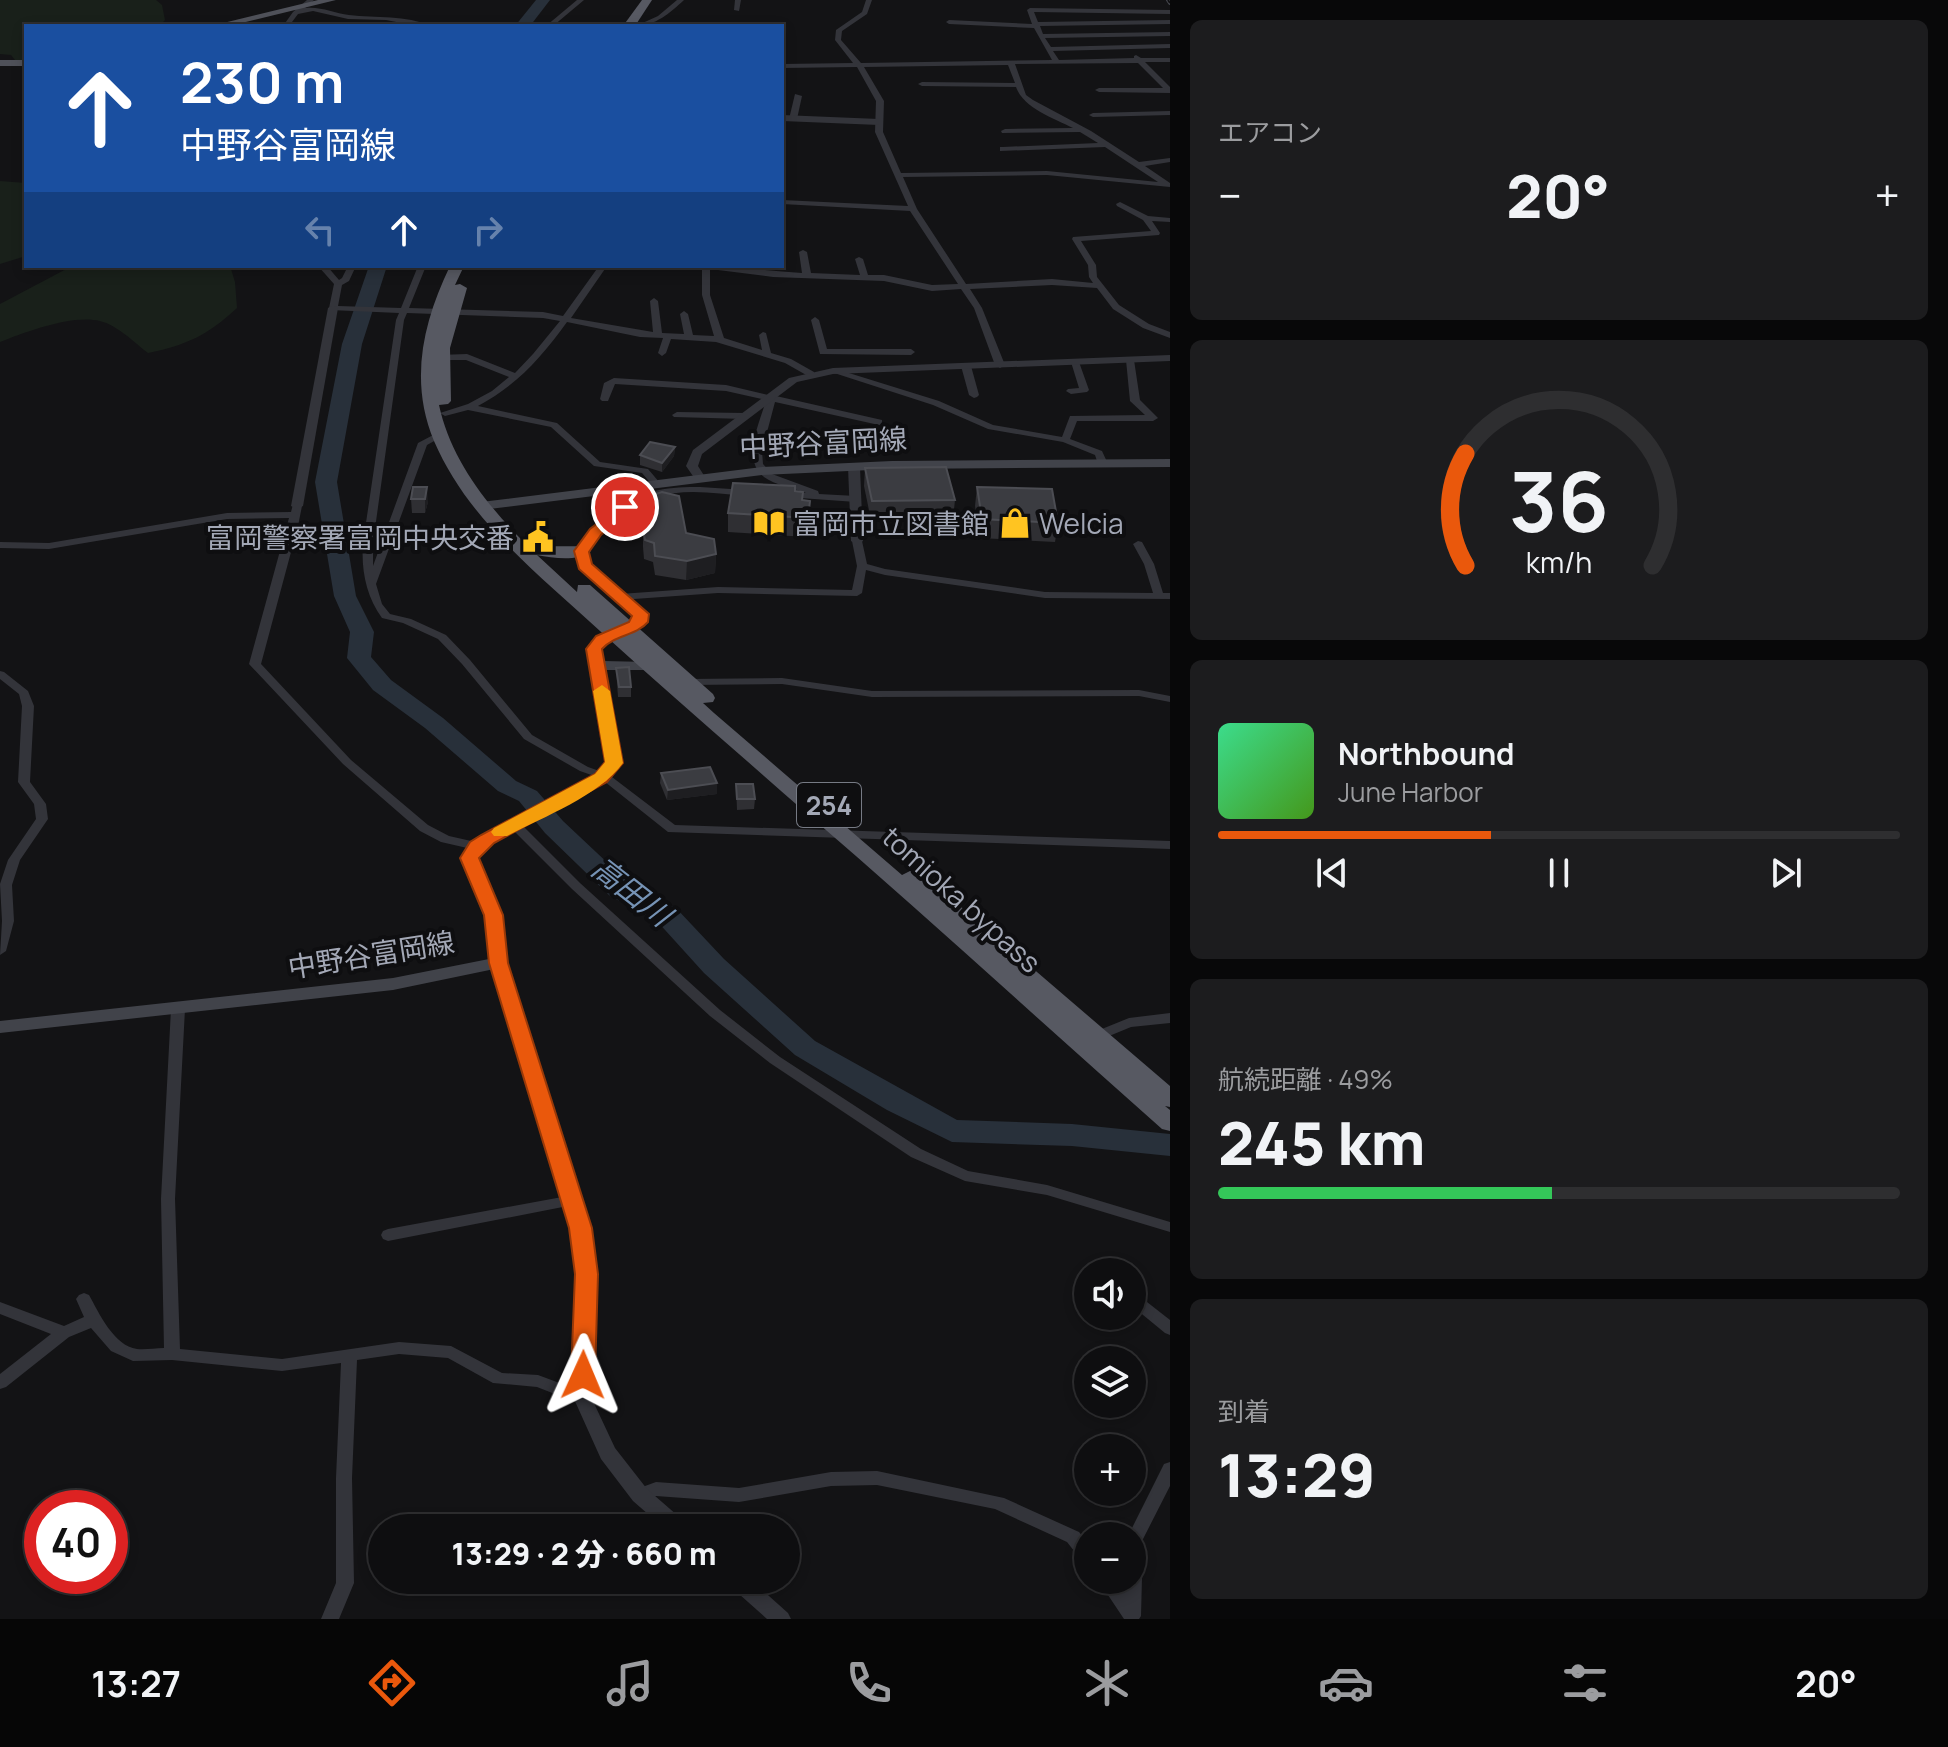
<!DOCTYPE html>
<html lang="ja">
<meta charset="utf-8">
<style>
body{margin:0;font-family:Manrope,"Noto Sans JP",sans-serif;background:#1c1c1e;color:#f1f3f6;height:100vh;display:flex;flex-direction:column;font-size:30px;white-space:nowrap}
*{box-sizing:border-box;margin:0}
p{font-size:26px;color:#9b9c9f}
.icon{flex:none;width:44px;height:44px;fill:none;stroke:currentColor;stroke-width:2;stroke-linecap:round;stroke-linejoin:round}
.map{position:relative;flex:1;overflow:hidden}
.drawer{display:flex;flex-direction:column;gap:20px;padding:20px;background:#080809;width:778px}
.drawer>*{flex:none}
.top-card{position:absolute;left:24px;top:24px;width:760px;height:244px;border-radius:0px;box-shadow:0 4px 12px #0003,0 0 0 2px #2e2e30;background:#1a4fa0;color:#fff;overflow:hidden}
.controls{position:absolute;left:1074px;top:1258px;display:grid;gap:16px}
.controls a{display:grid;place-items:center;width:72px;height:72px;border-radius:50%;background:#0e0e10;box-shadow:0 4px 12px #0003,0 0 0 2px #2e2e30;font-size:40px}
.speed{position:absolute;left:24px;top:1490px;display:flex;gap:16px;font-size:40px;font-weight:700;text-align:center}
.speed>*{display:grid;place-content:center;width:104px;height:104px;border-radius:50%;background:#0e0e10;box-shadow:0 4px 12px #0003,0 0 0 2px #2e2e30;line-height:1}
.speed .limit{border:12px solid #d22;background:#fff;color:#111}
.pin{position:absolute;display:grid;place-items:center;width:68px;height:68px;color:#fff;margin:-34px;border:4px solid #fff;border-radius:50%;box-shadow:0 2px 8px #0007}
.me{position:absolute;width:88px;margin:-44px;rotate:1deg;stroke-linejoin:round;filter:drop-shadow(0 0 6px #0008)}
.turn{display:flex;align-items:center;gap:28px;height:168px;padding:0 24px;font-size:36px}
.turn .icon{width:104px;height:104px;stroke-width:2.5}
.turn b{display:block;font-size:56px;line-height:68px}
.lanes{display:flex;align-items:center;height:76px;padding:0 24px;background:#0003;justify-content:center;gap:40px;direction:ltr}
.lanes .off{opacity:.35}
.big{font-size:60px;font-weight:800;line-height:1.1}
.drawer .widget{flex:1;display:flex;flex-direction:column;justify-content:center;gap:12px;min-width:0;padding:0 28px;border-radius:12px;background:#1c1c1e}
.drawer .dial{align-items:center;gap:0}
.dial svg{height:208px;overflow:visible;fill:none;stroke:#2e2e30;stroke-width:7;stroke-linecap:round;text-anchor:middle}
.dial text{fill:#f1f3f6;stroke:none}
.song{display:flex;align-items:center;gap:24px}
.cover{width:96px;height:96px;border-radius:12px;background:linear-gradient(135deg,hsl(150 70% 55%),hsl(100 70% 35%))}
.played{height:8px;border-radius:4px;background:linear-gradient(90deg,#ea580c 40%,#2e2e30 40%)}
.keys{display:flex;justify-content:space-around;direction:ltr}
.heat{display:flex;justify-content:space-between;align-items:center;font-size:44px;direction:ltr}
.charge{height:12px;border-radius:6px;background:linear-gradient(90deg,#34c759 49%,#2e2e30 0)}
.trip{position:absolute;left:368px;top:1514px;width:432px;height:80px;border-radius:40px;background:#0e0e10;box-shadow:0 4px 12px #0003,0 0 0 2px #2e2e30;font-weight:800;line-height:80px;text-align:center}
.menu{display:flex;height:128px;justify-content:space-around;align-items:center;background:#060606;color:#9b9c9f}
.menu .icon{width:56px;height:56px}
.menu .active{color:#ea580c}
.menu b{font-size:36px;color:#f1f3f6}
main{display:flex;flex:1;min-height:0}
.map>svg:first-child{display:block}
</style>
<main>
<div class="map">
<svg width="1170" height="1619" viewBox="0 0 1170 1619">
<rect width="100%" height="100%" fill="#131315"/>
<g fill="#19201a">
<polygon points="0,0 156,0 162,5 165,20 159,26 26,26 26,60 15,60 11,55 0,54"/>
<polygon points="0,181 26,183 26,256 0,264"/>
<path d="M72 266H230L235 282 237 308C208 335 187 345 148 353 135 343 117 325 100 321 73 314 25 332 0 342V304Z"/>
</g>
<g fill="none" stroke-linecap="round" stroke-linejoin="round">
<g fill="#28303a" fill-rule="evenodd">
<polygon points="536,0 550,0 530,26 515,26"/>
<polygon points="369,266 387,266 362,344 337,482 356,596 374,632 371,657 391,680 443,718 516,781 537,791 563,821 630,884 676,908 724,959 815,1041 957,1120 1072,1124 1170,1134 1170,1156 1072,1146 952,1142 887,1110 795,1055 704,973 656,920 610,896 545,833 519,801 498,791 425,728 373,690 347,658 350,632 334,596 315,482 342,344"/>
</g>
<g fill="#33343a" fill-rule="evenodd">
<path d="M307 0H314L305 8C320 6 334 13 349 15 376 18 406 15 431 26H417L386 20 348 19 313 11 298 14 289 26H283L293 12Z"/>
<polygon points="577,0 584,0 553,26 546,26"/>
<path d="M677 0H684C670 13 655 26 636 26L658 16Z"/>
<polygon points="735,0 741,0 739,11 734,10"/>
<path d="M866 0H872L867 14 842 31 841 40 861 63 1052 60 1034 28 949 24 946 22 949 20 1032 24 1027 10 1030 8 1170 10V14L1034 12 1038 22 1170 20V24L1040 26 1043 34 1170 32V36L1045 38 1051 47 1170 44V48L1053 51 1059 60 1134 58V56L1136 55 1141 58H1170V62H1145L1170 87V93L1099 92 1095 90 1099 88H1163L1138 63 1015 64 1026 95 1033 100 1091 131 1139 162 1170 158V162L1145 166 1170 183V187L1047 175 903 177 917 209 966 284 1052 279 1093 283 1089 277 1088 265 1072 239 1073 237 1151 231 1143 220 1117 206 1116 204 1120 202 1148 216 1170 218V222L1152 221 1160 233 1159 235 1081 241 1096 265 1097 277 1119 305 1149 324 1170 332V338L1143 328 1113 309 1097 288 1052 285 970 289 982 308 1005 365 1000 368 995 365 974 308 961 289 932 291 884 281 773 277 710 269V295L724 338 762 350 759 335 763 332 766 333 771 353 791 359 814 372V376H808L785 363 716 342 671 339 666 353 662 356 658 353 663 338 640 337 567 322C541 358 517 385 478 406L557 423 600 462 648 469 660 483 655 486 652 485 642 473 594 466 551 427 468 410 445 416 440 413 468 404 492 391 509 377 466 360H442L439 359V355L467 354 515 373 533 354 560 321 543 318 407 313 404 320 373 543V566L418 443 437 433 440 432 445 435 427 445 376 584 382 604 390 614 411 619 446 635 470 660 532 735 588 767 608 774 675 825 1170 841V849L668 832 600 778 580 771 524 739 462 664 438 639 403 623 382 618C366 596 361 570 363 543L396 320 399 313 330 310 329 308 334 284 318 266H327L339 280 342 278 348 266H356L349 281 342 285 338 306 401 308 418 266H426L409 308 543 312 563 316 599 266H607L571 318 653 332 650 301 654 298 658 301 662 333 684 334 680 314 684 311 688 314 693 335 714 336 702 295V266C736 266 769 271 802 273L799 252 803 250 807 252 811 273 860 275 855 259 859 257 863 259 868 275H884L932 285 958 284 910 211 782 204V200L908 206 875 132 876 101 857 67 782 68V64L853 63 835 40 836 30 862 12ZM1008 65 1015 83 922 82 918 84 922 86 1016 87C1024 109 1054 118 1073 128L1005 129 1001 131 1002 133 1080 132 1098 143 1003 147H1000V151L1105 147 1158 182 1047 171 901 173 883 132 884 101 864 67Z"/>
<polygon points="795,94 802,96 797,119 793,121 789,119"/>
<polygon points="1170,111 1170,115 1093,117 1089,115 1093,113"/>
<polygon points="815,317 819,320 827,349 911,349 915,352 911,355 820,354 811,320"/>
<polygon points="1130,357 1134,360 1140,400 1158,418 1153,421 1077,421 1070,439 1102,451 1108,464 1103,467 1098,464 1095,455 1063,442 988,429 933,405 828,371 830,369 836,369 939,401 993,425 1062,437 1070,416 1145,415 1130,401 1126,360"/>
<polygon points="1075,359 1079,362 1089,390 1087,392 1071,394 1066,391 1068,389 1079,388 1071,362"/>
<polygon points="966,363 971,366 979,395 977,397 974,398 969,395 961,366"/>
<path d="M614 378 726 385 768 395 772 393 776 396 882 420V424L879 425 775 402 762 451 763 464 772 474 818 491 819 494 856 496 861 499 856 502 786 497V493H806C793 488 775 485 764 477 741 459 760 423 766 400L726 391 615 384 608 401H602L600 399 604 383Z"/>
<polygon points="677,412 745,413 750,416 745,419 674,417 672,415"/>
<path d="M700 487 746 490 751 493 746 496C716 493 684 488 655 497 644 500 635 506 625 510L620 507C642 489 672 487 700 487Z"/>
<polygon points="297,503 302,506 298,526 261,664 351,760 428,825 449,836 480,843 482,846 480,849 476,850 441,842 420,831 343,764 249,664 289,518 227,519 49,549 0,548 0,542 49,543 227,513 291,512 293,504"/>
<polygon points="857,538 862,541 867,564 885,569 1045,592 1153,593 1144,564 1133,544 1138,541 1142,542 1154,564 1163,593 1170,593 1170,599 1045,598 885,575 866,570 862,593 857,596 718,593 620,600 615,597 620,594 718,587 852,590 857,566 852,541"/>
<polygon points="0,671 4,672 28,691 34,706 30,782 46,804 48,819 20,860 12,885 14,921 6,951 0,955 2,921 0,884 8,860 36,819 34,804 18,782 22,706 19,694 0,679"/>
<polygon points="782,678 872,691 1139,690 1170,696 1170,702 1139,696 872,697 782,684 688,685 682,682 688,679"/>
<polygon points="515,821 519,822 580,883 720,1010 780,1057 921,1149 968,1171 1047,1185 1170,1222 1170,1232 1047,1195 965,1181 911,1157 770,1063 710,1016 572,889 511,828 509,825"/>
<path d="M178 1005 183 1006 185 1009 175 1199 180 1349 282 1359 399 1342 451 1346 502 1373 538 1375 589 1394 591 1399 589 1404 583 1405 537 1387 493 1383 448 1358 399 1354 357 1360 352 1478 354 1583 339 1619H321L336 1583V1478L341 1363 282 1371 172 1360 133 1361 111 1351 91 1328 69 1337 6 1387 0 1389V1374L51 1334 0 1314V1302L64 1326 84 1317 76 1299 79 1295 84 1293 89 1295C99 1313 114 1346 137 1349 145 1350 155 1348 164 1348L161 1199 171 1009 173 1006Z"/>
<polygon points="1170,1013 1170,1023 1131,1027 1097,1041 1092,1039 1090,1036 1092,1033 1129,1018"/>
<polygon points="573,1195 578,1196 580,1200 578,1204 388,1241 383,1239 381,1235 383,1231 388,1229"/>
<polygon points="1142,1300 1147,1302 1170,1320 1170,1335 1165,1333 1137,1310 1134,1306 1137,1302"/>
<polygon points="1170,1462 1170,1486 1143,1539 1141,1616 1139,1619 1124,1619 1098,1580 1117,1580 1124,1590 1124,1580 1132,1580 1132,1536 1128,1536 1164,1464"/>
<polygon points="877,1471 1004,1498 1079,1532 1088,1543 1088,1563 1082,1561 1067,1542 995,1509 877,1485 831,1486 739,1502 656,1496 640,1502 634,1500 632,1495 634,1490 656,1482 739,1488 831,1472"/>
</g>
<g fill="#33343a" fill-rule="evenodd">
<polygon points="782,115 879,119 883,122 879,125 782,121"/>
<polygon points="333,305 338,308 303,506 297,509 291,506 328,308"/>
<polygon points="1170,355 1170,361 833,374 797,382 702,454 698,466 705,477 703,479 695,479 686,466 693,450 789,378 833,368"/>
<polygon points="854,464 860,467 863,541 857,545 851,541 848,467"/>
<polygon points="625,504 629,505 629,509 600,535 588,551 590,565 646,614 644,625 631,633 625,629 634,621 634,615 580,569 576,551 592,529"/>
<polygon points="498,958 506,963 590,1228 595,1274 592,1399 615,1448 647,1489 685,1522 688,1528 664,1528 633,1501 601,1459 574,1399 577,1274 572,1228 490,963"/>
<polygon points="727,1580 751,1580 788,1613 791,1619 767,1619 730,1586"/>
</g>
<g fill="#41434a" fill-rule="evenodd">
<polygon points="1170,459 1170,467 892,469 762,475 481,510 474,506 481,502 762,467 892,461"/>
<polygon points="625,627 632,631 607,642 601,649 603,661 649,662 656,666 649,670 605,670 622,763 607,781 493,843 482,849 477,858 501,915 507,963 504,967 393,990 0,1033 0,1021 393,978 489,959 485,915 461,858 470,842 595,775 606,762 587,649 597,636"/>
</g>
<g fill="#4f5159" fill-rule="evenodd">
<polygon points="318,0 336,0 229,26 211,26"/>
<rect x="0" y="60" width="26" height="6"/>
</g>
<g fill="#575962" fill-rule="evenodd">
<polygon points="642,0 652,0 635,26 623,26"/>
<path d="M450 266H464L455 285 460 284 467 288 450 348 451 401 448 404 439 405C451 461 489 508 530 548 533 546 581 546 588 547L591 551C577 562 554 558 537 555L577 592 578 585H590L713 694 715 698 713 702 703 703 714 713 902 875 912 870 919 871 1170 1086V1107L1165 1106 1170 1110V1131L1162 1129C1042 1023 925 915 804 811 736 751 667 692 600 631 538 574 468 520 434 441 409 381 423 322 450 266Z"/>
</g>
<defs>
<polyline id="rail" points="1168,0 1170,3"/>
</defs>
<use href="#rail" stroke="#46484f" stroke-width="4"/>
<use href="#rail" stroke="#0e0e10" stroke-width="2" stroke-dasharray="7" stroke-linecap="butt"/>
</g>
<g fill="#2f2f33">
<polygon points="675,447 674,456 662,472 640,465 640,455"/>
<polygon points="865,468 955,500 953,519 871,520 864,486"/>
<polygon points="413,487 428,502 425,513 412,513 411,499"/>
<polygon points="977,487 1058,523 1055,542 980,538 975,506"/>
<polygon points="795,491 802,500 810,501 807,537 728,532 728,513"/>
<polygon points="646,497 686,533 716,554 715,573 686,580 655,575 653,562 644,559 643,547 643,528 647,526 645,516"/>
<polygon points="616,668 631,687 631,697 618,697"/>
<polygon points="661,773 717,783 717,794 667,800 660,783"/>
<polygon points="736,784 755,799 754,809 737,810"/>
</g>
<g fill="#1e1e21">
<polygon points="675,447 674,456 662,472 662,463"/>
<polygon points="427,487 428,502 425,513 425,499"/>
<polygon points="716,554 715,573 686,580 687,561"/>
<polygon points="717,783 717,794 667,800 668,790"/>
</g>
<g fill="#3b3c41" stroke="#4c4d53" stroke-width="2">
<polygon points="650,442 675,447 662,463 640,455"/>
<polygon points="946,467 955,500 872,501 865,468"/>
<polygon points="733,483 795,486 795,491 803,492 802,500 810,501 808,518 728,513"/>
<polygon points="413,487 427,487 425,499 411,499"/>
<polygon points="977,487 1052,489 1058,523 982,519"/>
<polygon points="662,492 679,496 686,533 714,539 716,554 687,561 655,556 654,543 645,540 643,528 650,525 646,497"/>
<polygon points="629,667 631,687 619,687 616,668"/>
<polygon points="710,767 717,783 668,790 661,773"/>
<polygon points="736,784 753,784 755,799 737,799"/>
</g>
<path fill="#ea580c" stroke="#983908" stroke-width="2" d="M625 502 631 504V510L601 535 589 552 592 564 649 614 648 622C636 636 614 635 602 649L623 763 607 782 494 843 479 858 503 915 508 963 592 1228 598 1274 595 1375 592 1382 583 1384 575 1382 571 1375 575 1274 569 1228 489 963 484 915 460 858 470 842 481 835 595 774 605 762 586 649 596 636 629 622 632 616 579 569 574 551 590 529Z"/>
<path fill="#f59e0b" d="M602 685 610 691 623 763C599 796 543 817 507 836H494L491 832 494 828 595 774 605 762 593 691Z"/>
<defs>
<symbol id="library-bare" viewBox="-9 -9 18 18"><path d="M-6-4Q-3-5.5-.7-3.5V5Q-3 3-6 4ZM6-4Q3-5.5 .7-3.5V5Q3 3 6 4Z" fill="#ffc421" stroke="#0e0e10" stroke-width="2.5" paint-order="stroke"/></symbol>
<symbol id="shop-bare" viewBox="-9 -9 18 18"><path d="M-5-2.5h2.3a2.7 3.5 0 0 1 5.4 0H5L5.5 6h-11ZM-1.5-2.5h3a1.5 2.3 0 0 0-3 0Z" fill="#ffc421" stroke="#0e0e10" stroke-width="2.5" paint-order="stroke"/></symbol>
<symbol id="civic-bare" viewBox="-9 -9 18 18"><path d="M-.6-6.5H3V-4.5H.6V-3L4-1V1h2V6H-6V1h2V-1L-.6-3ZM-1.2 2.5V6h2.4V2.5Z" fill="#ffc421" stroke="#0e0e10" stroke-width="2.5" paint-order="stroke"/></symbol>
</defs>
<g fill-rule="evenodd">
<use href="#library-bare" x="747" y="501" width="44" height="44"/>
<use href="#shop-bare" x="993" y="501" width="44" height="44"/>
<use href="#civic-bare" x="516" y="515" width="44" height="44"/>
</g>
<g text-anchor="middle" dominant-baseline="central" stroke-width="8" stroke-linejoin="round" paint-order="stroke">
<rect fill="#0e0e10" stroke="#767a84" stroke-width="2" x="797" y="783" width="64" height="44" rx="6"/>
<g font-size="26" font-weight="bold" fill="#a3a8b6">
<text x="829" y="805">254</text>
</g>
<g font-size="28" fill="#a3a8b6" stroke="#0e0e10">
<text transform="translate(823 442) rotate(-3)">中野谷富岡線</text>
<text transform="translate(962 899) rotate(42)">tomioka bypass</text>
<text transform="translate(371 954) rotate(-9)">中野谷富岡線</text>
</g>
<g font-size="28" fill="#a3a8b6" stroke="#0e0e10" text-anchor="start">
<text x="793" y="523">富岡市立図書館</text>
<text x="1039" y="523">Welcia</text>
<text x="514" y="537" text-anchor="end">富岡警察署富岡中央交番</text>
</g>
<g font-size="30" font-style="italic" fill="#7693b5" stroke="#0e0e10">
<text transform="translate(632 891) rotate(38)">高田川</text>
</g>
</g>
</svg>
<div class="controls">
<a><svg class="icon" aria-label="sound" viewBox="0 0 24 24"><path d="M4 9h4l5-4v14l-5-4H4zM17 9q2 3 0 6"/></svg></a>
<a><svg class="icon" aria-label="layers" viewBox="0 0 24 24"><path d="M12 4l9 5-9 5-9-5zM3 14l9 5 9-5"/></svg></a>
<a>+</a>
<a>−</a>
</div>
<div class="speed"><div class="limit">40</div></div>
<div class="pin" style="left:625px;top:507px;background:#d93025"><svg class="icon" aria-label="arrive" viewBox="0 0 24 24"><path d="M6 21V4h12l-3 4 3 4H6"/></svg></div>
<svg class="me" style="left:583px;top:1375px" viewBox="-20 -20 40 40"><path d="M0-17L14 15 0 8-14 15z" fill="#ea580c" stroke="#fff" stroke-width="4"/></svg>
<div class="trip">13:29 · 2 分 · 660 m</div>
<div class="top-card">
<div class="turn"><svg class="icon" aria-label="ahead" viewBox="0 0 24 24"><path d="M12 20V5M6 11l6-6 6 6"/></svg><div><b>230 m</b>中野谷富岡線</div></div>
<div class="lanes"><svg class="icon off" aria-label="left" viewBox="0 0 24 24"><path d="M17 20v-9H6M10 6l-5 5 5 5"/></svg><svg class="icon" aria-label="ahead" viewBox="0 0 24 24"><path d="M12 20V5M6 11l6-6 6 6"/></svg><svg class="icon off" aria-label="right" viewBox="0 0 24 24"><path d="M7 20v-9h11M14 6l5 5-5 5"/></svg></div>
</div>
</div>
<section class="drawer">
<div class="widget"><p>エアコン</p>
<div class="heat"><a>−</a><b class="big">20°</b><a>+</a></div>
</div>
<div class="widget dial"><svg viewBox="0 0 100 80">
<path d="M14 69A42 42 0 1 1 86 69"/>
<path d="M14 69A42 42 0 0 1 14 26" stroke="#ea580c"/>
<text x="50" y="56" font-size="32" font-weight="700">36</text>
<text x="50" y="72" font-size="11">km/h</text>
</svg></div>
<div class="widget">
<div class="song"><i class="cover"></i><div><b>Northbound</b><p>June Harbor</p></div></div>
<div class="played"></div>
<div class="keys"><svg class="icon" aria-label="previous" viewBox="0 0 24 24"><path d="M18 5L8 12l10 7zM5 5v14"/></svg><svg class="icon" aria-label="pause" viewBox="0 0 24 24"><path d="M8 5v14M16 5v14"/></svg><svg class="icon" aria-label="next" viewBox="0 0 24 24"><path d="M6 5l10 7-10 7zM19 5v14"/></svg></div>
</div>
<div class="widget"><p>航続距離 · 49%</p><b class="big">245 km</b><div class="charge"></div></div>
<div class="widget"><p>到着</p><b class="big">13:29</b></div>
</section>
</main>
<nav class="menu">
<b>13:27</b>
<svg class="icon active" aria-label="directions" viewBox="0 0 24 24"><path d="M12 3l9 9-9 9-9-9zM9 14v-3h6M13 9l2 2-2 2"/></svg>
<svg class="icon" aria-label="music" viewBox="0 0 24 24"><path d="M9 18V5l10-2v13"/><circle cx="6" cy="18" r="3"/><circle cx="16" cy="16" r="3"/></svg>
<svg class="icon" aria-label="phone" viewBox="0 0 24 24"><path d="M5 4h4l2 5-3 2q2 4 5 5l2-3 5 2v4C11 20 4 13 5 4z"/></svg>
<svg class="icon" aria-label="climate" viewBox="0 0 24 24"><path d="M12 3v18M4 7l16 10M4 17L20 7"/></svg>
<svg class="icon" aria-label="car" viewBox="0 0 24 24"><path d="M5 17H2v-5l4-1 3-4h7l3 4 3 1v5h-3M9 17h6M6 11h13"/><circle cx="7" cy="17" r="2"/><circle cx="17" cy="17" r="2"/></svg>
<svg class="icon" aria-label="filters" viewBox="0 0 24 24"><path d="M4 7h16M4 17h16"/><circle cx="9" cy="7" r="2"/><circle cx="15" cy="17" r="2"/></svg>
<b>20°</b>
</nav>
